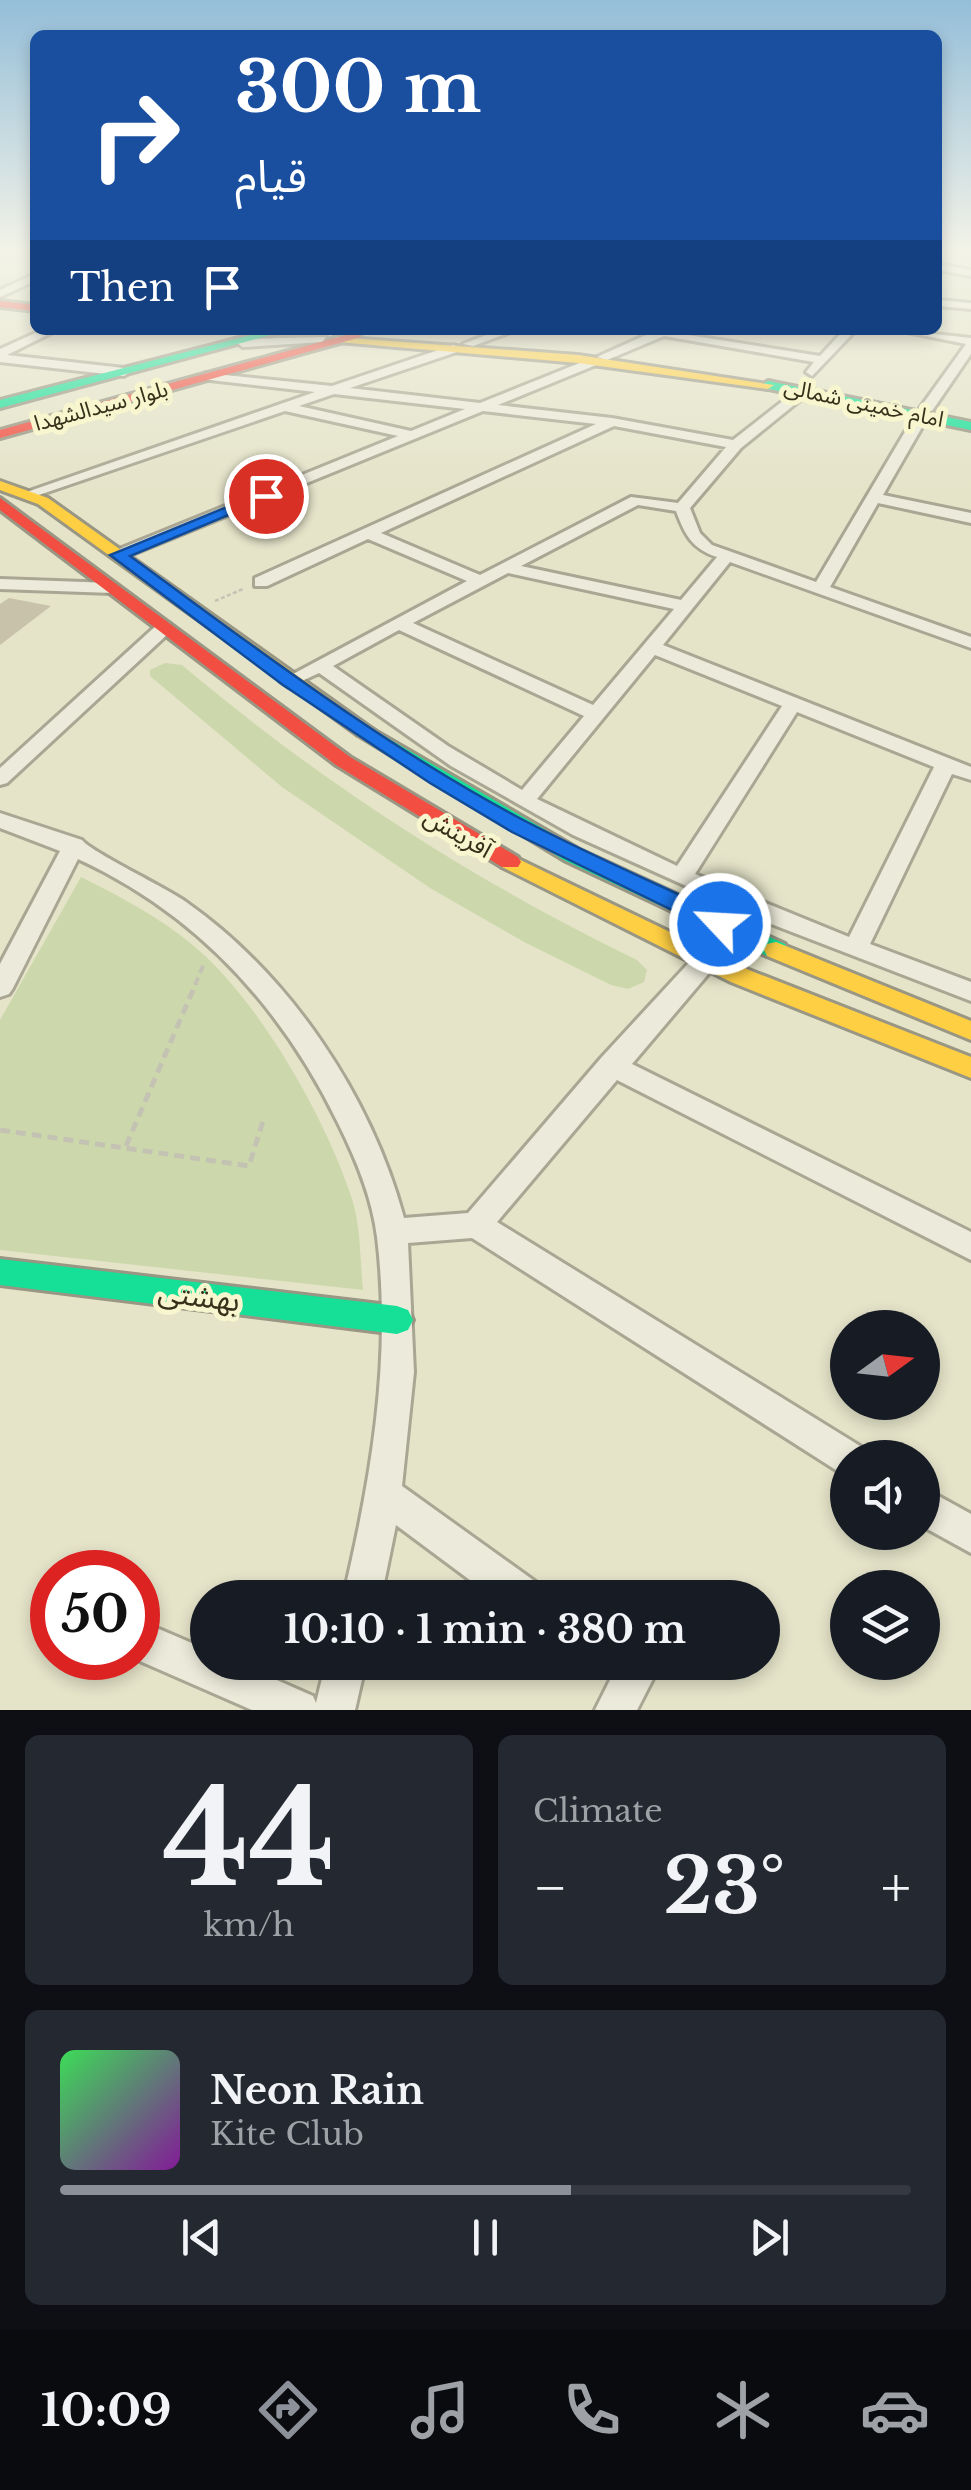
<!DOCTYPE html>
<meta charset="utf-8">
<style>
body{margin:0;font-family:"Libre Baskerville","Noto Sans Arabic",serif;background:#242831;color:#f1f3f6;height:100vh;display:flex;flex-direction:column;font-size:38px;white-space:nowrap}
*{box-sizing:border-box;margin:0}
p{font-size:32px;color:#9ea1a6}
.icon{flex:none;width:55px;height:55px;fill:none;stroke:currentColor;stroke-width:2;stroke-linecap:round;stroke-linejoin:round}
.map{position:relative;height:1710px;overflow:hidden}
.panel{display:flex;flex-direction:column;gap:25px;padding:25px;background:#0d0f14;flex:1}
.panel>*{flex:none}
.hud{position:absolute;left:30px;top:30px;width:912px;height:305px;border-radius:15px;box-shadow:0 5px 15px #0003;background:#1a4fa0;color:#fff;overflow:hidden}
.needle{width:65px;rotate:75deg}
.tools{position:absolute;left:830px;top:1310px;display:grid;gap:20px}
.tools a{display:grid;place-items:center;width:110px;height:110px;border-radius:50%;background:#171b24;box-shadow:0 5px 15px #0003;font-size:50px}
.speed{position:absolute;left:30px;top:1550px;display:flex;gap:20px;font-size:50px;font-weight:700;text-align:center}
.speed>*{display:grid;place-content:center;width:130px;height:130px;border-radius:50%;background:#171b24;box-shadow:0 5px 15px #0003;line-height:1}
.speed .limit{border:15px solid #d22;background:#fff;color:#111}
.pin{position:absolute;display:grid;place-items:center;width:85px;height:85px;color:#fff;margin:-42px;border:5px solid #fff;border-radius:50%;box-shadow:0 2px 10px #0007}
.me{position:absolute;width:110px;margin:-55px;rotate:295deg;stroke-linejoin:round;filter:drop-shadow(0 0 8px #0008)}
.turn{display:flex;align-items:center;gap:35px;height:210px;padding:0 40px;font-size:45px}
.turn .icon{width:130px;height:130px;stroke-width:2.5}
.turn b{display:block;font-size:70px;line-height:85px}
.then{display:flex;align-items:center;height:95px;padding:0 40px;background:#0003;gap:20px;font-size:38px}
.big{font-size:75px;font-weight:700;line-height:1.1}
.panel .card{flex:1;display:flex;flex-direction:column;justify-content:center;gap:15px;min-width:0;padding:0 35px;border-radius:15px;background:#242831}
.panel .dial{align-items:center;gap:0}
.dial b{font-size:130px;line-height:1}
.song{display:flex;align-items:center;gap:30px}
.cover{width:120px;height:120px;border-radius:15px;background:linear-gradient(135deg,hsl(130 70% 55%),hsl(290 70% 35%))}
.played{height:10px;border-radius:5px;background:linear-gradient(90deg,#8c9099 60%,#363941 60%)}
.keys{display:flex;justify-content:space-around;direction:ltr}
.heat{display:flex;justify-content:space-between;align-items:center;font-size:55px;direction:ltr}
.panel .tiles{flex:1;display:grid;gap:25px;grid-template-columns:1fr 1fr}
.card:last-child{grid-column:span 2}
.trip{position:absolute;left:190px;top:1580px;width:590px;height:100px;border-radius:50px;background:#171b24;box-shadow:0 5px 15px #0003;font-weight:700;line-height:100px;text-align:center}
.dock{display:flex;height:160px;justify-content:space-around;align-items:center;background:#090b0e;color:#9ea1a6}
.dock .icon{width:70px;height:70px}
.dock .selected{color:#8c9099}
.dock b{font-size:45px;color:#f1f3f6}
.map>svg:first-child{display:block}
</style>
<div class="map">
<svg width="971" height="1710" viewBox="0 0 971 1710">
<rect width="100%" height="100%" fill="#e5e4c9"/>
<g fill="#ccd8ab">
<path d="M165 663 182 665C322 783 472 880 637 960L647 970 644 982 628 989 611 985 524 942 430 888 282 787 150 676V670Z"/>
<path d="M81 877C123 898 167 921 203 954 264 1010 327 1121 352 1199 361 1227 360 1261 363 1290L0 1250V1020Z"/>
</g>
<polygon fill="#c8c2aa" points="9,598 51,606 0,645 0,604"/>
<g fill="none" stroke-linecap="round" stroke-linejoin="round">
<defs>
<g id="street">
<polygon points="938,264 971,270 971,276 938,270"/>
<polygon points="35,274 35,281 0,297 0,290"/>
<polygon points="938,300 971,303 971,309 938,306"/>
<polygon points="42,330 57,330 7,355 124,368 130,372 124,376 0,362 0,349"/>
<polygon points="499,330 516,330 473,346 463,344"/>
<polygon points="657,330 820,356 844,330 856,330 812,376 806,372 814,362 664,336 607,360 597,357"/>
<polygon points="897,330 971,338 971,354 932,411 920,408 966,344"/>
<polygon points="326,337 322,342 243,347 237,343 243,339"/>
<path d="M453 345 457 346V352L350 388 480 403 592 358 598 362 596 365 498 405 612 418 733 440 802 386H810V392L741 448 690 508 700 533 712 545 816 582 915 415 927 412 929 415 883 495 971 513V523L878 503 830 587 971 637V648L730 562 663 645 971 767V780L952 774 870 944 971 982V1001L766 922 573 835 451 766 319 673 289 687 280 681 467 581 368 539 267 586H255V578L596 424 483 411 118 560 110 555 112 552 398 436 285 411 33 497 21 494 315 392 210 380 206 379V373L332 386ZM334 394 465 409 411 431 299 406ZM614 426 726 447 678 503 631 497 480 575 381 533ZM638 505 676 511C685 535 692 549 717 557L681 600 521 566ZM508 573 674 609 593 705 413 623ZM399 630 584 716 522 790 448 746 333 666ZM655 655 782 706 677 866 537 799ZM797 712 934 767 849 937 695 874Z"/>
<polygon points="0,579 112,583 120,588 112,593 0,589"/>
<polygon points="164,623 170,624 170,632 7,783 0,785 0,768 158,624"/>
<path d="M0 813 82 840C89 851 167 888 186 902 290 975 371 1096 404 1218L468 1213 601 1058 697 954H715L718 960 715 966 632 1064 971 1232V1260L617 1080 497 1222 860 1446 865 1458H848V1475L836 1470 472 1238 408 1243 414 1372 402 1486 540 1585 546 1598H494L396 1525 381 1598H343C371 1480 392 1359 377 1237 372 1197 356 1159 338 1123 281 1006 197 914 78 859L13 988 9 994 0 997V964L60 851 0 828Z"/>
<polygon points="922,1487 971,1514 971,1553 922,1526"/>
<polygon points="138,1620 208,1650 208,1662 236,1662 313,1696 316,1703 326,1662 366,1662 355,1710 252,1710 133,1658 138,1658"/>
<polygon points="598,1662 650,1662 655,1675 637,1710 595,1710 610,1680"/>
</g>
<g id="fast">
<polygon points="270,330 289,330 0,408 0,400"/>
<polygon points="768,381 971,422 971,430 764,388 762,385"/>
<polygon points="365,725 580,850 785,944 788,950 785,956 767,956 564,860 358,735 355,731 358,727"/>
<polygon points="0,1259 397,1306 408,1310 413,1320 408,1330 397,1334 0,1285"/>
</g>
<g id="slow">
<polygon points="335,337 578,355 774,385 768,389 578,363 339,342"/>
<polygon points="0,481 48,498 375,731 372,735 358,735 38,504 0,490"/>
<polygon points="510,855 749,970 971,1057 971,1078 731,982 502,867 499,862 502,857"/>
<polygon points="776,942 971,1021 971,1040 767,956 764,950 767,944"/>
</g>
<g id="jam">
<polygon points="0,301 35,305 35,311 0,307"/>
<polygon points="357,332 361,337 0,438 0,430"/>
<polygon points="0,498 350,757 518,857 521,862 518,867 502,867 336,765 0,510"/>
</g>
</defs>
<use href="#street" stroke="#a9a793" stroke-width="6"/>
<use href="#fast" stroke="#999683" stroke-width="6"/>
<use href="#slow" stroke="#999683" stroke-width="6"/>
<use href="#jam" stroke="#999683" stroke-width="6"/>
<polyline stroke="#c4c3b3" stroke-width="2.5" stroke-dasharray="4 2.5" stroke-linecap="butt" points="215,601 243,589"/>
<polyline stroke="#c4c3b3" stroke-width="4" stroke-dasharray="8 5" stroke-linecap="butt" points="195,985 205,961"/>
<g stroke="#c4c3b3" stroke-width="5" stroke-dasharray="10 6" stroke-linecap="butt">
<polyline points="0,1130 249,1166 263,1121"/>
<polyline points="126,1146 196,983"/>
</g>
<use href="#street" fill="#ecebdb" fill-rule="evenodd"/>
<use href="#fast" fill="#16e098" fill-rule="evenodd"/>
<use href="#slow" fill="#ffcf43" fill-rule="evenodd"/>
<use href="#jam" fill="#f24e42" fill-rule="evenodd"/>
</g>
<linearGradient id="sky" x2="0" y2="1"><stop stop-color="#94bed9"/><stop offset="0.51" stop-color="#f3f3e7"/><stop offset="1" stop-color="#f3f3e7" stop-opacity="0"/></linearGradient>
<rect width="971" height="491" fill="url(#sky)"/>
<path fill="#1a73e8" stroke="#114b97" stroke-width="2.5" d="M261 493 274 496 130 556C259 650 387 749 529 823 594 857 662 886 729 918L732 924 729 929H711L512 832 430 783 283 685 110 555Z"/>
<g text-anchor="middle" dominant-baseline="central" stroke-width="10" stroke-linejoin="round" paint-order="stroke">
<g font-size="22" fill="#38301b" stroke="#f7f6ce">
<text transform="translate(864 403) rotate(12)">امام خمینی شمالی</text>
<text transform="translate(101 406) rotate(-15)">بلوار سیدالشهدا</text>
</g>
<g font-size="25" fill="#38301b" stroke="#f7f6ce">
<text transform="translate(458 833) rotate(30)">آفرینش</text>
</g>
<g font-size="30" fill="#38301b" stroke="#f7f6ce">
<text transform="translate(199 1296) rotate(7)">بهشتی</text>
</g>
</g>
</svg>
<div class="tools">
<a><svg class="needle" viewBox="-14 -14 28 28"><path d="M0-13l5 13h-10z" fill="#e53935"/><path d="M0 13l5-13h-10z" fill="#9ea1a6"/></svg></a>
<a><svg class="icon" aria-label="sound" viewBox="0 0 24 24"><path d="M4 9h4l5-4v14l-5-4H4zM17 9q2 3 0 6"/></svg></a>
<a><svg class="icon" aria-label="layers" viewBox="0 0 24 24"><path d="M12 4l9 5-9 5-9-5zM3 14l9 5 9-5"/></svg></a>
</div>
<div class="speed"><div class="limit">50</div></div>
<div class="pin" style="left:266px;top:496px;background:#d93025"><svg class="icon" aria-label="arrive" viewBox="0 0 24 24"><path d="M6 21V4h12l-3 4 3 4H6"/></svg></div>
<svg class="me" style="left:720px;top:924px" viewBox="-20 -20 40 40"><circle r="17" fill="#1a73e8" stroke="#fff" stroke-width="3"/><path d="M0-11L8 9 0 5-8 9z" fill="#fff"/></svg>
<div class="trip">10:10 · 1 min · 380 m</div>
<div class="hud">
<div class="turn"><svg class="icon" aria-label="right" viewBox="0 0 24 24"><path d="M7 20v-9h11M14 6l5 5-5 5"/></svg><div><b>300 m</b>قیام</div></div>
<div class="then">Then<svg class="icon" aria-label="arrive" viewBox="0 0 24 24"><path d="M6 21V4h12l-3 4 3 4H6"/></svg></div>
</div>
</div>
<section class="panel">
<div class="tiles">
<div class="card dial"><b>44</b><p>km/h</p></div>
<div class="card"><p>Climate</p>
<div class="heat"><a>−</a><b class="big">23°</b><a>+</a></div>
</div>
<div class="card">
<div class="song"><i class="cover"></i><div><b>Neon Rain</b><p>Kite Club</p></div></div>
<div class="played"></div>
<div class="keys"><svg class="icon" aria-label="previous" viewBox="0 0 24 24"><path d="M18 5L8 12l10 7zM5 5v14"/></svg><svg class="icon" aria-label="pause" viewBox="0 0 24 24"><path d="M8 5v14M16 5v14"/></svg><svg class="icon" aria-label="next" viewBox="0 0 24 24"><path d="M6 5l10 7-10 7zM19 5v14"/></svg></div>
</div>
</div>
</section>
<nav class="dock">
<b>10:09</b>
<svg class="icon selected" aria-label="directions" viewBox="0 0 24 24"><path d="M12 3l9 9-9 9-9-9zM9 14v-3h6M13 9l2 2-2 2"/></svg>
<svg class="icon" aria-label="music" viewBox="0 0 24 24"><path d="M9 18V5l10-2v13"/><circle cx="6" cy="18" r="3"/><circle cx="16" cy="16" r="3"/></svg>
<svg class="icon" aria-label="phone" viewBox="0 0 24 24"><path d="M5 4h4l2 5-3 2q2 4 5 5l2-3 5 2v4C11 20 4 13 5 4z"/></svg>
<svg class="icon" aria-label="climate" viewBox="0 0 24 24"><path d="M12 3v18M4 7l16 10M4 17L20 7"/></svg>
<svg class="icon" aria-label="car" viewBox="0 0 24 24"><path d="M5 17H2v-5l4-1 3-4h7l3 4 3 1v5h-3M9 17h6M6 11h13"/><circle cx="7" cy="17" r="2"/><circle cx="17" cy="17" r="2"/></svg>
</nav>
